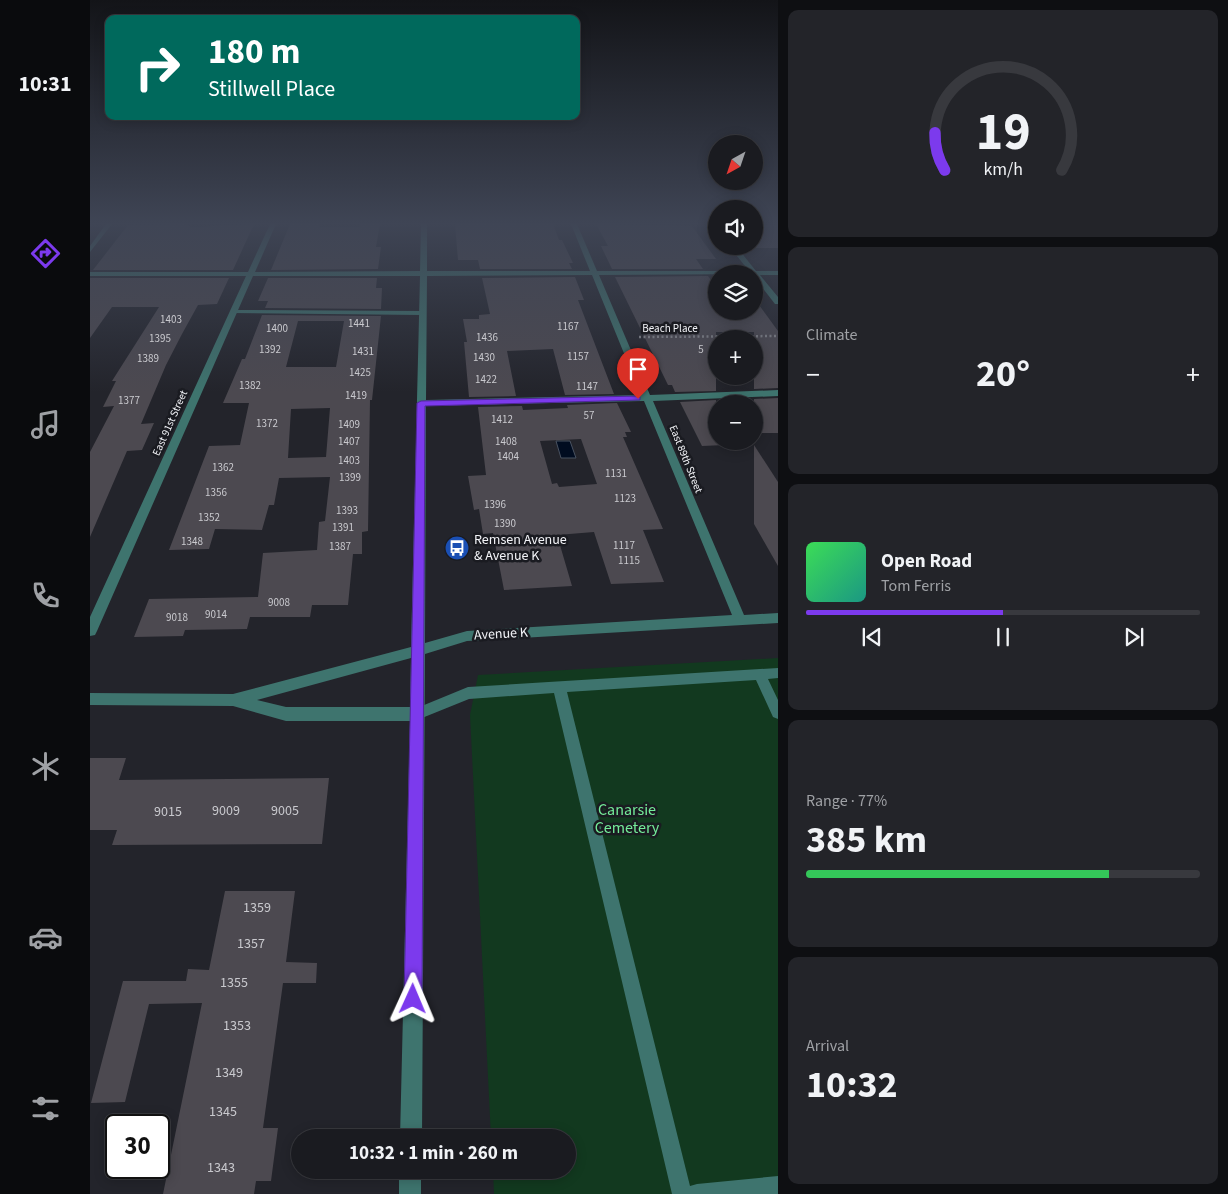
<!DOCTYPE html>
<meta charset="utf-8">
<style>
body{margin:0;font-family:"Source Sans 3",sans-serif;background:#232429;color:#f1f3f6;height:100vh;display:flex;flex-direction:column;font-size:19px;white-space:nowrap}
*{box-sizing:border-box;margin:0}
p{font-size:16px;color:#9fa1a5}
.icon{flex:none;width:28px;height:28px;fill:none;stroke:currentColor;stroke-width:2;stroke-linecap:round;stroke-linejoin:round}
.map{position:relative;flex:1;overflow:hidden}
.details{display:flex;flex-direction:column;gap:10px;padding:10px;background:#0e0f12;width:450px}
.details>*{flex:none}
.top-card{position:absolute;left:15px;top:15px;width:475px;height:105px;border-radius:10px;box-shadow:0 2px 12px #0003,0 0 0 1px #38393e;background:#00695c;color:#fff;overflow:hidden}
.needle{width:32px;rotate:220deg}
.controls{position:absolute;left:618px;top:135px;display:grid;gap:10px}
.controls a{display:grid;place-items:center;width:55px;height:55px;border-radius:50%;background:#1a1b20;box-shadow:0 2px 12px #0003,0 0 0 1px #38393e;font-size:25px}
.speed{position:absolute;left:15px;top:1114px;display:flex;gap:10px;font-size:25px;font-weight:700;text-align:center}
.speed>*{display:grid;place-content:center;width:65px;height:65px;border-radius:50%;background:#1a1b20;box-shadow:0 2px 12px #0003,0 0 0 1px #38393e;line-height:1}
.speed .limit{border:2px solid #111;border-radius:8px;background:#fff;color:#111}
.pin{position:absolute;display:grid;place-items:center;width:42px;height:42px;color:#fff;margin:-51px -21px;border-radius:50% 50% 50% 0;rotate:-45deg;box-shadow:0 0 5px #0007}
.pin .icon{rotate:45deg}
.me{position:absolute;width:55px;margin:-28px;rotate:1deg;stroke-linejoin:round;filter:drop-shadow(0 0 4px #0008)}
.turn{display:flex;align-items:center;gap:18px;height:105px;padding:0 20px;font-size:22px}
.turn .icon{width:65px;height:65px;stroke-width:2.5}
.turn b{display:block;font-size:35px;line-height:42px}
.big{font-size:38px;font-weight:700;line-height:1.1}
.details .card{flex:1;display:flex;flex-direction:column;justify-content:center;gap:8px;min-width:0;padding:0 18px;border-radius:10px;background:#232429}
.details .dial{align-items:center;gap:0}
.dial svg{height:130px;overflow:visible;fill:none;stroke:#38393e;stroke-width:7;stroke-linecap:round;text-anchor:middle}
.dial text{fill:#f1f3f6;stroke:none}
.song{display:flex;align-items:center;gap:15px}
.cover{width:60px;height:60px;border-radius:8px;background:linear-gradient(135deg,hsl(130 70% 55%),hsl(170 70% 35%))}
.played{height:5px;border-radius:2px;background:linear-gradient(90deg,#7c3aed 50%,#38393e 50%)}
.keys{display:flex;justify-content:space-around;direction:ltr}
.heat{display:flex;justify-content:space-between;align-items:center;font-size:28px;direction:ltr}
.charge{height:8px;border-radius:4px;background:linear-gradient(90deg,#34c759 77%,#38393e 0)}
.trip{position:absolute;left:201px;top:1129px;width:285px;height:50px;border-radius:25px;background:#1a1b20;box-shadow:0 2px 12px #0003,0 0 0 1px #38393e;font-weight:700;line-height:50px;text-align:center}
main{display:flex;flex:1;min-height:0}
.tabs{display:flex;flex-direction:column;width:90px;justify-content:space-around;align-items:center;background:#0a0b0d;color:#9fa1a5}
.tabs .icon{width:35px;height:35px}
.tabs .on{color:#7c3aed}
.tabs b{font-size:22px;color:#f1f3f6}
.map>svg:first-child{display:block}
</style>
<main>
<nav class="tabs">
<b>10:31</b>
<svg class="icon on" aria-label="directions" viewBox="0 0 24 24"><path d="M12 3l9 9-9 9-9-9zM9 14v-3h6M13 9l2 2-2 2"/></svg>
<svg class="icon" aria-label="music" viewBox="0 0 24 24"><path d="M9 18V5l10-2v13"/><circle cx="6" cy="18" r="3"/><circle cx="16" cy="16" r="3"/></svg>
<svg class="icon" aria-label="phone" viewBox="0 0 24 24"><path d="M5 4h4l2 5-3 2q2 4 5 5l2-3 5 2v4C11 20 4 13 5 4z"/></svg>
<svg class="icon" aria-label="climate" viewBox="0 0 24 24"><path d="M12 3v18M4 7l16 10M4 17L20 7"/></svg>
<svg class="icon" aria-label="car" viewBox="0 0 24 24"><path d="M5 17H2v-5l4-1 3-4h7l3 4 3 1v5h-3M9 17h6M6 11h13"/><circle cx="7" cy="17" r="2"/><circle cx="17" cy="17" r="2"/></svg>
<svg class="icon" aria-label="filters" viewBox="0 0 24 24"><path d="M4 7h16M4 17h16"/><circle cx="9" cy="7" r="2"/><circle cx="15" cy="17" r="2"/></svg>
</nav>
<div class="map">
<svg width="688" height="1194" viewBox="0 0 688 1194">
<rect width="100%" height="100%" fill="#23242b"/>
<polygon fill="#12391f" points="688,658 688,1194 404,1194 403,1170 478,1170 478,1138 401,1137 380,715 388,675"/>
<polygon fill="#000c20" stroke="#495261" points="466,441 480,441 486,458 471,458"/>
<g fill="#4c4950" fill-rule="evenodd">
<polygon points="94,224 102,227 164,224 143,270 3,270 38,225"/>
<polygon points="200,224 230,224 229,227 269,227 270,224 290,224 286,247 291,247 288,269 181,270"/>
<polygon points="365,224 463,224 469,240 472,240 483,263 479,263 482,269 390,269 388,260 368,260"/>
<polygon points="506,224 602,226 626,259 606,259 613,269 522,269 511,246 518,246"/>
<rect x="664" y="225" width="24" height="23"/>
<polygon points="618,276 626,287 626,311 664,311 664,298 688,331 688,388 664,389 664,332 626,332 626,391 585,392 582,385 578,385 525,277"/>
<polygon points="485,277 494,300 488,300 524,394 475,395 463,349 417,351 426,396 379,397 374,342 377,342 373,319 389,319 389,315 400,314 392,278"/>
<polygon points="0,278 139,278 127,304 108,305 92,334 76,365 51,424 64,423 52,450 37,451 0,537 0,452 24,406 13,407 26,381 22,381 69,307 22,307 0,338"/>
<polygon points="178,278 287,278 286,288 292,288 291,309 175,308 178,301 168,301"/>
<path d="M172 315 291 316 282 400H280L278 531 272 532V554H263L258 605H222L220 617H160L157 629 95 630 93 636 44 637 59 599 168 597 173 553 227 550 229 522 235 521 240 477 189 478 184 505H179L172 530 125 529 119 549 79 550 119 446 150 445 159 403H133L152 359H155ZM208 321H254L246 367H196ZM240 408 236 457 198 458 201 409Z"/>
<polygon points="688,398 688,433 664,433 664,399"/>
<polygon points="626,400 626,441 632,441 635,445 612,446 590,402"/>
<path d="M527 403 541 432H535L537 437H533L573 529 553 530 574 582 521 584 504 532 467 535 482 586 414 590 403 533 393 534 389 509 384 510 378 476 396 475 388 407 432 406 433 410 478 408 477 405ZM491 439 507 484 469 487 467 483 462 484 450 441Z"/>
<polygon points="664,445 688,482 688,566 664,524"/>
<polygon points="0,758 36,758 29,780 239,778 232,844 22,845 27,830 0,830"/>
<polygon points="135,891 205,891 196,962 227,963 226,983 193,983 173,1128 188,1128 181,1181 166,1181 164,1194 73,1194 112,1003 59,1004 35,1102 1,1103 33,981 96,981 98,969 119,970"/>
</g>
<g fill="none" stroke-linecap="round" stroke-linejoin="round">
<polyline stroke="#88898e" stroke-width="2.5" stroke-dasharray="2 2.5" stroke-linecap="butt" points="549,337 688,336"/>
<g fill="#3e746e" fill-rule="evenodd">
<polygon points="144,310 332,311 335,313 332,315 142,313 141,312"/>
<polygon points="688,668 688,678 678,679 688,700 688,719 683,717 666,680 477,692 600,1186 607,1184 688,1176 688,1194 582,1194 464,693 379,699 327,720 322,718 320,714 322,710 378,687"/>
</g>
<g fill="#3e746e" fill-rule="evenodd">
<polygon points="16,224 22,224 0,252 0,246"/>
<path d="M180 224H186L165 272 330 271 331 224H337V271H500L481 224H487L507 271H659L639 246H646L666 271H688V275H670L688 297V304H685L664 277V274L509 275 560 395 688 390V396L563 401 654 615 688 613V623L377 641 335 654 332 1138H310L320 721H196L143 706 0 705V693L143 694 321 647 330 276H163L7 631 5 635 0 636V617L156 276H0V272H158ZM502 275 551 395 336 400 337 276ZM554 401 642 615 377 631 335 643 336 406ZM321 658 320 707H196L167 700Z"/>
<polygon points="621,224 626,224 626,229 624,228"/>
<rect x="309" y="1170" width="22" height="24"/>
</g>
</g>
<linearGradient id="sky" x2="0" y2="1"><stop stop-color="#131418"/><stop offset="0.57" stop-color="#3f4555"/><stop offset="1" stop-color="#3f4555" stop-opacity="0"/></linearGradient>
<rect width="688" height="392" fill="url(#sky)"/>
<polygon fill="#7c3aed" stroke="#51269a" points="548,396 550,397 550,400 335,406 332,999 329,1005 323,1008 316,1005 314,999 327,403 331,401"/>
<defs>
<symbol id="bus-disc" viewBox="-11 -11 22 22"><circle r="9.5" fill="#1a4fb4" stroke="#1a1b21"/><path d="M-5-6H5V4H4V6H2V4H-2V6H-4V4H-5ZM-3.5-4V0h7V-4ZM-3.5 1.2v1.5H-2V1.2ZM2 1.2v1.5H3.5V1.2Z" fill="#fff"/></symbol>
</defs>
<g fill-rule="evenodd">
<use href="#bus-disc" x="353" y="534" width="28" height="28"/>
</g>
<g text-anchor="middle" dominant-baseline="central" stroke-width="5" stroke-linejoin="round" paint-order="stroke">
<g font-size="11" fill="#c9c9ce">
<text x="81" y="319">1403</text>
<text x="269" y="323">1441</text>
<text x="478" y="326">1167</text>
<text x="187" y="328">1400</text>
<text x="397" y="337">1436</text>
<text x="70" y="338">1395</text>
<text x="180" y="349">1392</text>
<text x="611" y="349">5</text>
<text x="273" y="351">1431</text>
<text x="488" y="356">1157</text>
<text x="394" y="357">1430</text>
<text x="58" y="358">1389</text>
<text x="270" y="372">1425</text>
<text x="396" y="379">1422</text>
<text x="160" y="385">1382</text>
<text x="497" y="386">1147</text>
<text x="266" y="395">1419</text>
<text x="39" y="400">1377</text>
<text x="499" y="415">57</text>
<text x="412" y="419">1412</text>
<text x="177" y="423">1372</text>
<text x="259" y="424">1409</text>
<text x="259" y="441">1407</text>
<text x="416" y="441">1408</text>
<text x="418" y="456">1404</text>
<text x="259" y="460">1403</text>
<text x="133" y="467">1362</text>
<text x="526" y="473">1131</text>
<text x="260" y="477">1399</text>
<text x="126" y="492">1356</text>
<text x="535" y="498">1123</text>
<text x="405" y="504">1396</text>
<text x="257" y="510">1393</text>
<text x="119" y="517">1352</text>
<text x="415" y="523">1390</text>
<text x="253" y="527">1391</text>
<text x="102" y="541">1348</text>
<text x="534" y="545">1117</text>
<text x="250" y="546">1387</text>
<text x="539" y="560">1115</text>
<text x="189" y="602">9008</text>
<text x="126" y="614">9014</text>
<text x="87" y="617">9018</text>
</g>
<g font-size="11" fill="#f3f4f8" stroke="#1a1b21">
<text x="580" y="328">Beach Place</text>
<text transform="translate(80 423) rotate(-66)">East 91st Street</text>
<text transform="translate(596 459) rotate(68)">East 89th Street</text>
</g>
<g font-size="14" fill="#f3f4f8" stroke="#1a1b21" text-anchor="start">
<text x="384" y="540">Remsen Avenue<tspan x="384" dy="16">&amp; Avenue K</tspan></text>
</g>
<g font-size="14" fill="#f3f4f8" stroke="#1a1b21">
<text transform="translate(411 634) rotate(-3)">Avenue K</text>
</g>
<g font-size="14" fill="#c9c9ce">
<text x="136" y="811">9009</text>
<text x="195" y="811">9005</text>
<text x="78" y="812">9015</text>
<text x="167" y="908">1359</text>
<text x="161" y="944">1357</text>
<text x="144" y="983">1355</text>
<text x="147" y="1026">1353</text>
<text x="139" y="1073">1349</text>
<text x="133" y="1112">1345</text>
<text x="131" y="1168">1343</text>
</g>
<g font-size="16" fill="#74ec99" stroke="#1a1b21">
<text x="537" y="810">Canarsie<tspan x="537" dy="18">Cemetery</tspan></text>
</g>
</g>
</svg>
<div class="controls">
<a><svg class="needle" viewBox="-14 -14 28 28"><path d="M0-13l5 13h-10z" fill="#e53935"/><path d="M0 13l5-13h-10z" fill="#9fa1a5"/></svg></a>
<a><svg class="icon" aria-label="sound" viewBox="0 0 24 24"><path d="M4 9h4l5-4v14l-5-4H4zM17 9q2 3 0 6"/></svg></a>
<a><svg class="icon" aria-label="layers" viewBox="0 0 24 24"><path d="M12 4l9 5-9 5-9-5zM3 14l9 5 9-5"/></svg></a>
<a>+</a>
<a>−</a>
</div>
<div class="speed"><div class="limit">30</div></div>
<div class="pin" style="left:548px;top:399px;background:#d93025"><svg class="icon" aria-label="arrive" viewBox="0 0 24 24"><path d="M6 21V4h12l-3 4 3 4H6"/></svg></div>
<svg class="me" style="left:323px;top:999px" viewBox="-20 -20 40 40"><path d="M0-17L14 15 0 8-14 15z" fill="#7c3aed" stroke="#fff" stroke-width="4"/></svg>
<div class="trip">10:32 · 1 min · 260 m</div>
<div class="top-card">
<div class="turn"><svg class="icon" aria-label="right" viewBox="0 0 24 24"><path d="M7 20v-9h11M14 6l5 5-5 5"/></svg><div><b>180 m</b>Stillwell Place</div></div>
</div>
</div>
<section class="details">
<div class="card dial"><svg viewBox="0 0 100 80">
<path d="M14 69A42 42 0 1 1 86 69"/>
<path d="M14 69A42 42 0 0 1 8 46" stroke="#7c3aed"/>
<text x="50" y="56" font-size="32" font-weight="700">19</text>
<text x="50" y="72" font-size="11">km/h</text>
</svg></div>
<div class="card"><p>Climate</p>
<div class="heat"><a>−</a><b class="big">20°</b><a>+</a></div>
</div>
<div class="card">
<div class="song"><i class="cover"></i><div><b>Open Road</b><p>Tom Ferris</p></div></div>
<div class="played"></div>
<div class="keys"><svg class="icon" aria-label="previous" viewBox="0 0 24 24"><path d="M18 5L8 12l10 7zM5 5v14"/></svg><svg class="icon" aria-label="pause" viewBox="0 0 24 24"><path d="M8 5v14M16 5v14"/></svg><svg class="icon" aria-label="next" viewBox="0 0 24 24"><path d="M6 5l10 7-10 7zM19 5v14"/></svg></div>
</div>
<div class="card"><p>Range · 77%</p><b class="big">385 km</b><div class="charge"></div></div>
<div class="card"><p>Arrival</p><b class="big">10:32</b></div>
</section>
</main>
